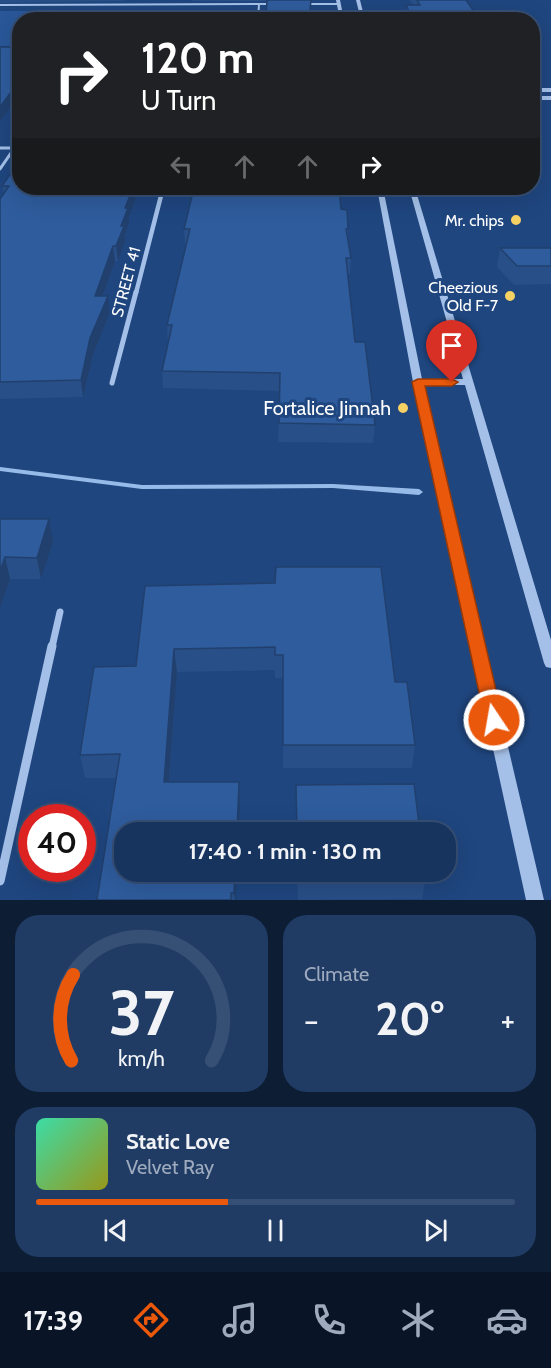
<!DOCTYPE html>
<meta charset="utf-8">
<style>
body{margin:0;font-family:Cabin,sans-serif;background:#203c65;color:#f1f3f6;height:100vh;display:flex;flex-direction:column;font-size:22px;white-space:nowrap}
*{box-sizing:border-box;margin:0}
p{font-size:20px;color:#9eaabd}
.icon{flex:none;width:33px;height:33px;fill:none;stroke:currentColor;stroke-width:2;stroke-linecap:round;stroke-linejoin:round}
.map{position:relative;height:900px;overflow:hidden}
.details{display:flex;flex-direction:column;gap:15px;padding:15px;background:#0d1d34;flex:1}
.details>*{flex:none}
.top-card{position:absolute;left:12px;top:12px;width:528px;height:183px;border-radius:24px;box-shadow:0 6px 24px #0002,0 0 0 2px #364f74;background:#202124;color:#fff;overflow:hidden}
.speed{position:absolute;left:18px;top:804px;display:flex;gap:12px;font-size:30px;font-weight:700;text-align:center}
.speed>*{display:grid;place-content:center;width:78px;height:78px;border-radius:50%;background:#17345f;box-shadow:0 6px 24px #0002,0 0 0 2px #364f74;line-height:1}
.speed .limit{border:9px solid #d22;background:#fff;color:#111}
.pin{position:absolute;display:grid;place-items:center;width:51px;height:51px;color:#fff;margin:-62px -26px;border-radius:50% 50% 50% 0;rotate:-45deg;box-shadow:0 0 6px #0007}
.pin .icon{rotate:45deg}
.me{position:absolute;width:66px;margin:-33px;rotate:348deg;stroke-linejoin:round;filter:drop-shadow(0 0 4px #0008)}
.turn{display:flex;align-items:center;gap:21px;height:126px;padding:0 30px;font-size:27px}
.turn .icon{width:78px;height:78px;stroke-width:2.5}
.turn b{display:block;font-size:42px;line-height:51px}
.lanes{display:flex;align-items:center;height:57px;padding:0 30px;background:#0003;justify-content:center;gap:30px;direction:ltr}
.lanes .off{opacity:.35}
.big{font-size:45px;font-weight:700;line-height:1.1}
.details .card{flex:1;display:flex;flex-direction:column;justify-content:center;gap:9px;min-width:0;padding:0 21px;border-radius:24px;background:#203c65}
.details .dial{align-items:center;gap:0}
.dial svg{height:156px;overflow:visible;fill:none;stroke:#364f74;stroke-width:7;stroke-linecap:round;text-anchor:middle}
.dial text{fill:#f1f3f6;stroke:none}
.song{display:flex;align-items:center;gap:18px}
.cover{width:72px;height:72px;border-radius:9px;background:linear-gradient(135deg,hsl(160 70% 55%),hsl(60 70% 35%))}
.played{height:6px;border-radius:3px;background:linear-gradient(90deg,#ea580c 40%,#364f74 40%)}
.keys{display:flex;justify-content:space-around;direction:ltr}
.heat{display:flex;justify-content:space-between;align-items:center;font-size:33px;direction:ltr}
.details .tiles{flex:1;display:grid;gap:15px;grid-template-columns:1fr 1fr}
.card:last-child{grid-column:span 2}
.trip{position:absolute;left:114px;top:822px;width:342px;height:60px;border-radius:24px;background:#17345f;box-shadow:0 6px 24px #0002,0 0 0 2px #364f74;font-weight:700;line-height:60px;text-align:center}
.tab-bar{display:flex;height:96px;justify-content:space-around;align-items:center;background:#091526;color:#9eaabd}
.tab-bar .icon{width:42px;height:42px}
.tab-bar .current{color:#ea580c}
.tab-bar b{font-size:27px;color:#f1f3f6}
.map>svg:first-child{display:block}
</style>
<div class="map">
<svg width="551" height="900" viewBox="0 0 551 900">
<rect width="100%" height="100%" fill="#1f467f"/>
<polygon fill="#295798" points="249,10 249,20 20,20 19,46 0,46 0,11"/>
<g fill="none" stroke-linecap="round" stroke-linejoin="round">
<polygon fill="#97bbe9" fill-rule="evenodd" points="0,467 142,485 333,484 419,489 423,492 419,495 333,488 142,489 0,471"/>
<g stroke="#a4c0e8" stroke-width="2">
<polyline points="303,4 339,4"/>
<polyline points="0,5 275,4"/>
<polyline points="258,20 259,4"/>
</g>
<g stroke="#a4c0e8" stroke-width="3">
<polyline points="0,148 20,148"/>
<polyline points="0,169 20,140"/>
</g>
<polyline stroke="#a4c0e8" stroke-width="4.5" points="136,293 163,188"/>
<polyline stroke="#a4c0e8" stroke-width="5" points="112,383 136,292"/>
<polyline stroke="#a4c0e8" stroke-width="7" points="52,647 60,612"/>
<polyline stroke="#a4c0e8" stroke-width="9" points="0,881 52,646"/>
<g fill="#a4c0e8" fill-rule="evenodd">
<polygon points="336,0 340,0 344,20 340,20"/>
<polygon points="356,0 360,0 365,20 361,20"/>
<rect x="532" y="88" width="19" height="4"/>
<rect x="532" y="96" width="19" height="4"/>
<polygon points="377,188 383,188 422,379 463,379 409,188 415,188 551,640 551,668 546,667 544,663 465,385 423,385 544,900 526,900 413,382"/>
</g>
</g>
<g fill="#284f87">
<polygon points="0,0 125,0 124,1 0,3"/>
<polygon points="192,0 311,0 310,20 266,20 267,1 192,1"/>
<polygon points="410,0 466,0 480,20 408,20 406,15 406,5 413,5"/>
<polygon points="0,47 20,47 20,104 13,104 0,121"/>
<polygon points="2,186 20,188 139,188 129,217 129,223 125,235 125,241 118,261 115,261 103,296 110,312 93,355 83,397 0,399 0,199 4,194"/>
<polygon points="192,188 339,188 341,209 348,229 348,240 351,258 350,274 348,274 355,342 375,425 373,443 278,442 280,391 163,388 162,371 168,342 167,325 187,244 185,244 184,229 192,195"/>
<polygon points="500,248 551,248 551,284 514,285 497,267"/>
<polygon points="0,519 49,519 53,541 41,579 10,579 0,609"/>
<polygon points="145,586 395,682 415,745 412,768 283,768 283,678 275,678 275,670 177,672 169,782 239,782 240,805 239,832 124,832 124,872 237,872 236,900 97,900 116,778 85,778 80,755 136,666"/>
<polygon points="296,785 420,832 296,832"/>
<polygon points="297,872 426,872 426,877 422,899 298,900"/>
</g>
<g fill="#21406e">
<polygon points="11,92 13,104 0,121 0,107"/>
<polygon points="133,188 139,188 129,217 129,223 125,235 125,241 118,261 116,246 125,208"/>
<polygon points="113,246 115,261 97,312 95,296"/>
<polygon points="108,296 110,312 93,355 83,397 81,380 90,338"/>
<polygon points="49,519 53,541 41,579 37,558"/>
<polygon points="5,557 10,579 0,609 0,571"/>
<polygon points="174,649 177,672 167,805 164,782"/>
<polygon points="239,782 240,805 239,832 237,832"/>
<polygon points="235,872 237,872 236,900 235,900 234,893"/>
</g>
<g fill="#2f5c9d" stroke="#21406e" stroke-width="1.5">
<polygon points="267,0 311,0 309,20 266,20"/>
<polygon points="417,0 466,0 480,20 413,20 406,5 420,5"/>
<polygon points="0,47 20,47 20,92 11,92 0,107"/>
<polygon points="20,160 20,188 133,188 125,208 128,208 121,226 124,226 116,246 113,246 95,296 108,296 90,338 81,380 0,382 0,199 9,186 2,186"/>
<polygon points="194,188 339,188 341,209 347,210 348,229 346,229 351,258 346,258 355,342 365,342 375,425 279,423 280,373 162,371 172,325 167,325 190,229 184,229"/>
<polygon points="500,248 551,248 551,266 517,266"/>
<polygon points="0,519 49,519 37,558 5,557 0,571"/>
<polygon points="276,567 381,567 395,682 407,682 415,745 283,745 283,655 275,655 275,647 174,649 164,782 239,782 237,832 124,832 124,872 235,872 234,893 231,893 231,900 97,900 120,754 80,755 94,667 136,666 145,586 275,583"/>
<polygon points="414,784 420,832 297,832 296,785"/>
<polygon points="298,872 426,872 426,877 298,878"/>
</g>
<polygon fill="#ea580c" stroke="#983908" stroke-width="1.5" points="418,379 452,379 458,382 452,386 425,386 503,720 501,725 494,728 487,725 485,720 412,382"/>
<g fill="#f6d164" stroke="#1f467f" stroke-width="2">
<circle cx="516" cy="220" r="6"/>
<circle cx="510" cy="296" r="6"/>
<circle cx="403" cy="408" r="6"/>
</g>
<g text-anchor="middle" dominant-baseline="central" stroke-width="6" stroke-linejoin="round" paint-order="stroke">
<g font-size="16" fill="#fff" stroke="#1f467f" text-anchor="end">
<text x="504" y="220">Mr. chips</text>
<text x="498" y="287">Cheezious<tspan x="498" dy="18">Old F-7</tspan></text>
</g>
<g font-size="16" fill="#fff" stroke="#1f467f">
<text transform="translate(126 282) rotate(-75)">STREET 41</text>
</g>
<g font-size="20" fill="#fff" stroke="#1f467f" text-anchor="end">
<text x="391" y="408">Fortalice Jinnah</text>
</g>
</g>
</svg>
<div class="speed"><div class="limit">40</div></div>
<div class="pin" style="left:452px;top:382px;background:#d93025"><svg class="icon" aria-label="arrive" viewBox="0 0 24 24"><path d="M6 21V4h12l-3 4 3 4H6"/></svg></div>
<svg class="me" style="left:494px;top:720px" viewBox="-20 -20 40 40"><circle r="17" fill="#ea580c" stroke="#fff" stroke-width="3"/><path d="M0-11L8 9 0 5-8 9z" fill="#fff"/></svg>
<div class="trip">17:40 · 1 min · 130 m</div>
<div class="top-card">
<div class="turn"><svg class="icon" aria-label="right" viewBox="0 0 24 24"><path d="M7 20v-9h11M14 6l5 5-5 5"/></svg><div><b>120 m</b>U Turn</div></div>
<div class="lanes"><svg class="icon off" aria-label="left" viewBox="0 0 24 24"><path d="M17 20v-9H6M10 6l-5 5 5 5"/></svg><svg class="icon off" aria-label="ahead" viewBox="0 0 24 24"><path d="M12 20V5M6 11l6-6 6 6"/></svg><svg class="icon off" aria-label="ahead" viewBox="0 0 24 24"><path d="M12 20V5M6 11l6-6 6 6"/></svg><svg class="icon" aria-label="right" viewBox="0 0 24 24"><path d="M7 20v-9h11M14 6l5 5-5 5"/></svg></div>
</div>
</div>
<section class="details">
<div class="tiles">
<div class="card dial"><svg viewBox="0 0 100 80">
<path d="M14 69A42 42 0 1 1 86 69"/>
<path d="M14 69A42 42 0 0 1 15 25" stroke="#ea580c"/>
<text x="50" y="56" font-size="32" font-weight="700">37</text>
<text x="50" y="72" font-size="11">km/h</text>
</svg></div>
<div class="card"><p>Climate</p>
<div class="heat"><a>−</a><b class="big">20°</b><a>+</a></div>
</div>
<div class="card">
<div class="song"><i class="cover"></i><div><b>Static Love</b><p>Velvet Ray</p></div></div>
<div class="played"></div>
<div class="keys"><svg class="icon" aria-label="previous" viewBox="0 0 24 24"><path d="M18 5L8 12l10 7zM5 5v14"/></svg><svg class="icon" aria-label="pause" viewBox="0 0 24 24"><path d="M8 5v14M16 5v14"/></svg><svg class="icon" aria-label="next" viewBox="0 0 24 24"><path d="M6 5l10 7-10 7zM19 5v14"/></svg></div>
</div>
</div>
</section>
<nav class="tab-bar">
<b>17:39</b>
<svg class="icon current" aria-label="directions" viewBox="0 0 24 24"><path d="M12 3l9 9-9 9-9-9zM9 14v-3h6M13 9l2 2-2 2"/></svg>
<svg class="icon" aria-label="music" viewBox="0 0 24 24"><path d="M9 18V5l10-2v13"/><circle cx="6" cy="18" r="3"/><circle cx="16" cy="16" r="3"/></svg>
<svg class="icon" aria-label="phone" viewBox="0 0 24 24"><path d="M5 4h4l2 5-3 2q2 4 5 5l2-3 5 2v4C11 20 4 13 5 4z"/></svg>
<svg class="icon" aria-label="climate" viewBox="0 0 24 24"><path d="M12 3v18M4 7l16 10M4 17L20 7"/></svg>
<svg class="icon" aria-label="car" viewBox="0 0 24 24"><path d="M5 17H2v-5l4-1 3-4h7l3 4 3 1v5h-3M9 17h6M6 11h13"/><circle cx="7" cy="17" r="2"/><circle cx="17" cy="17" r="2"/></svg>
</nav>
